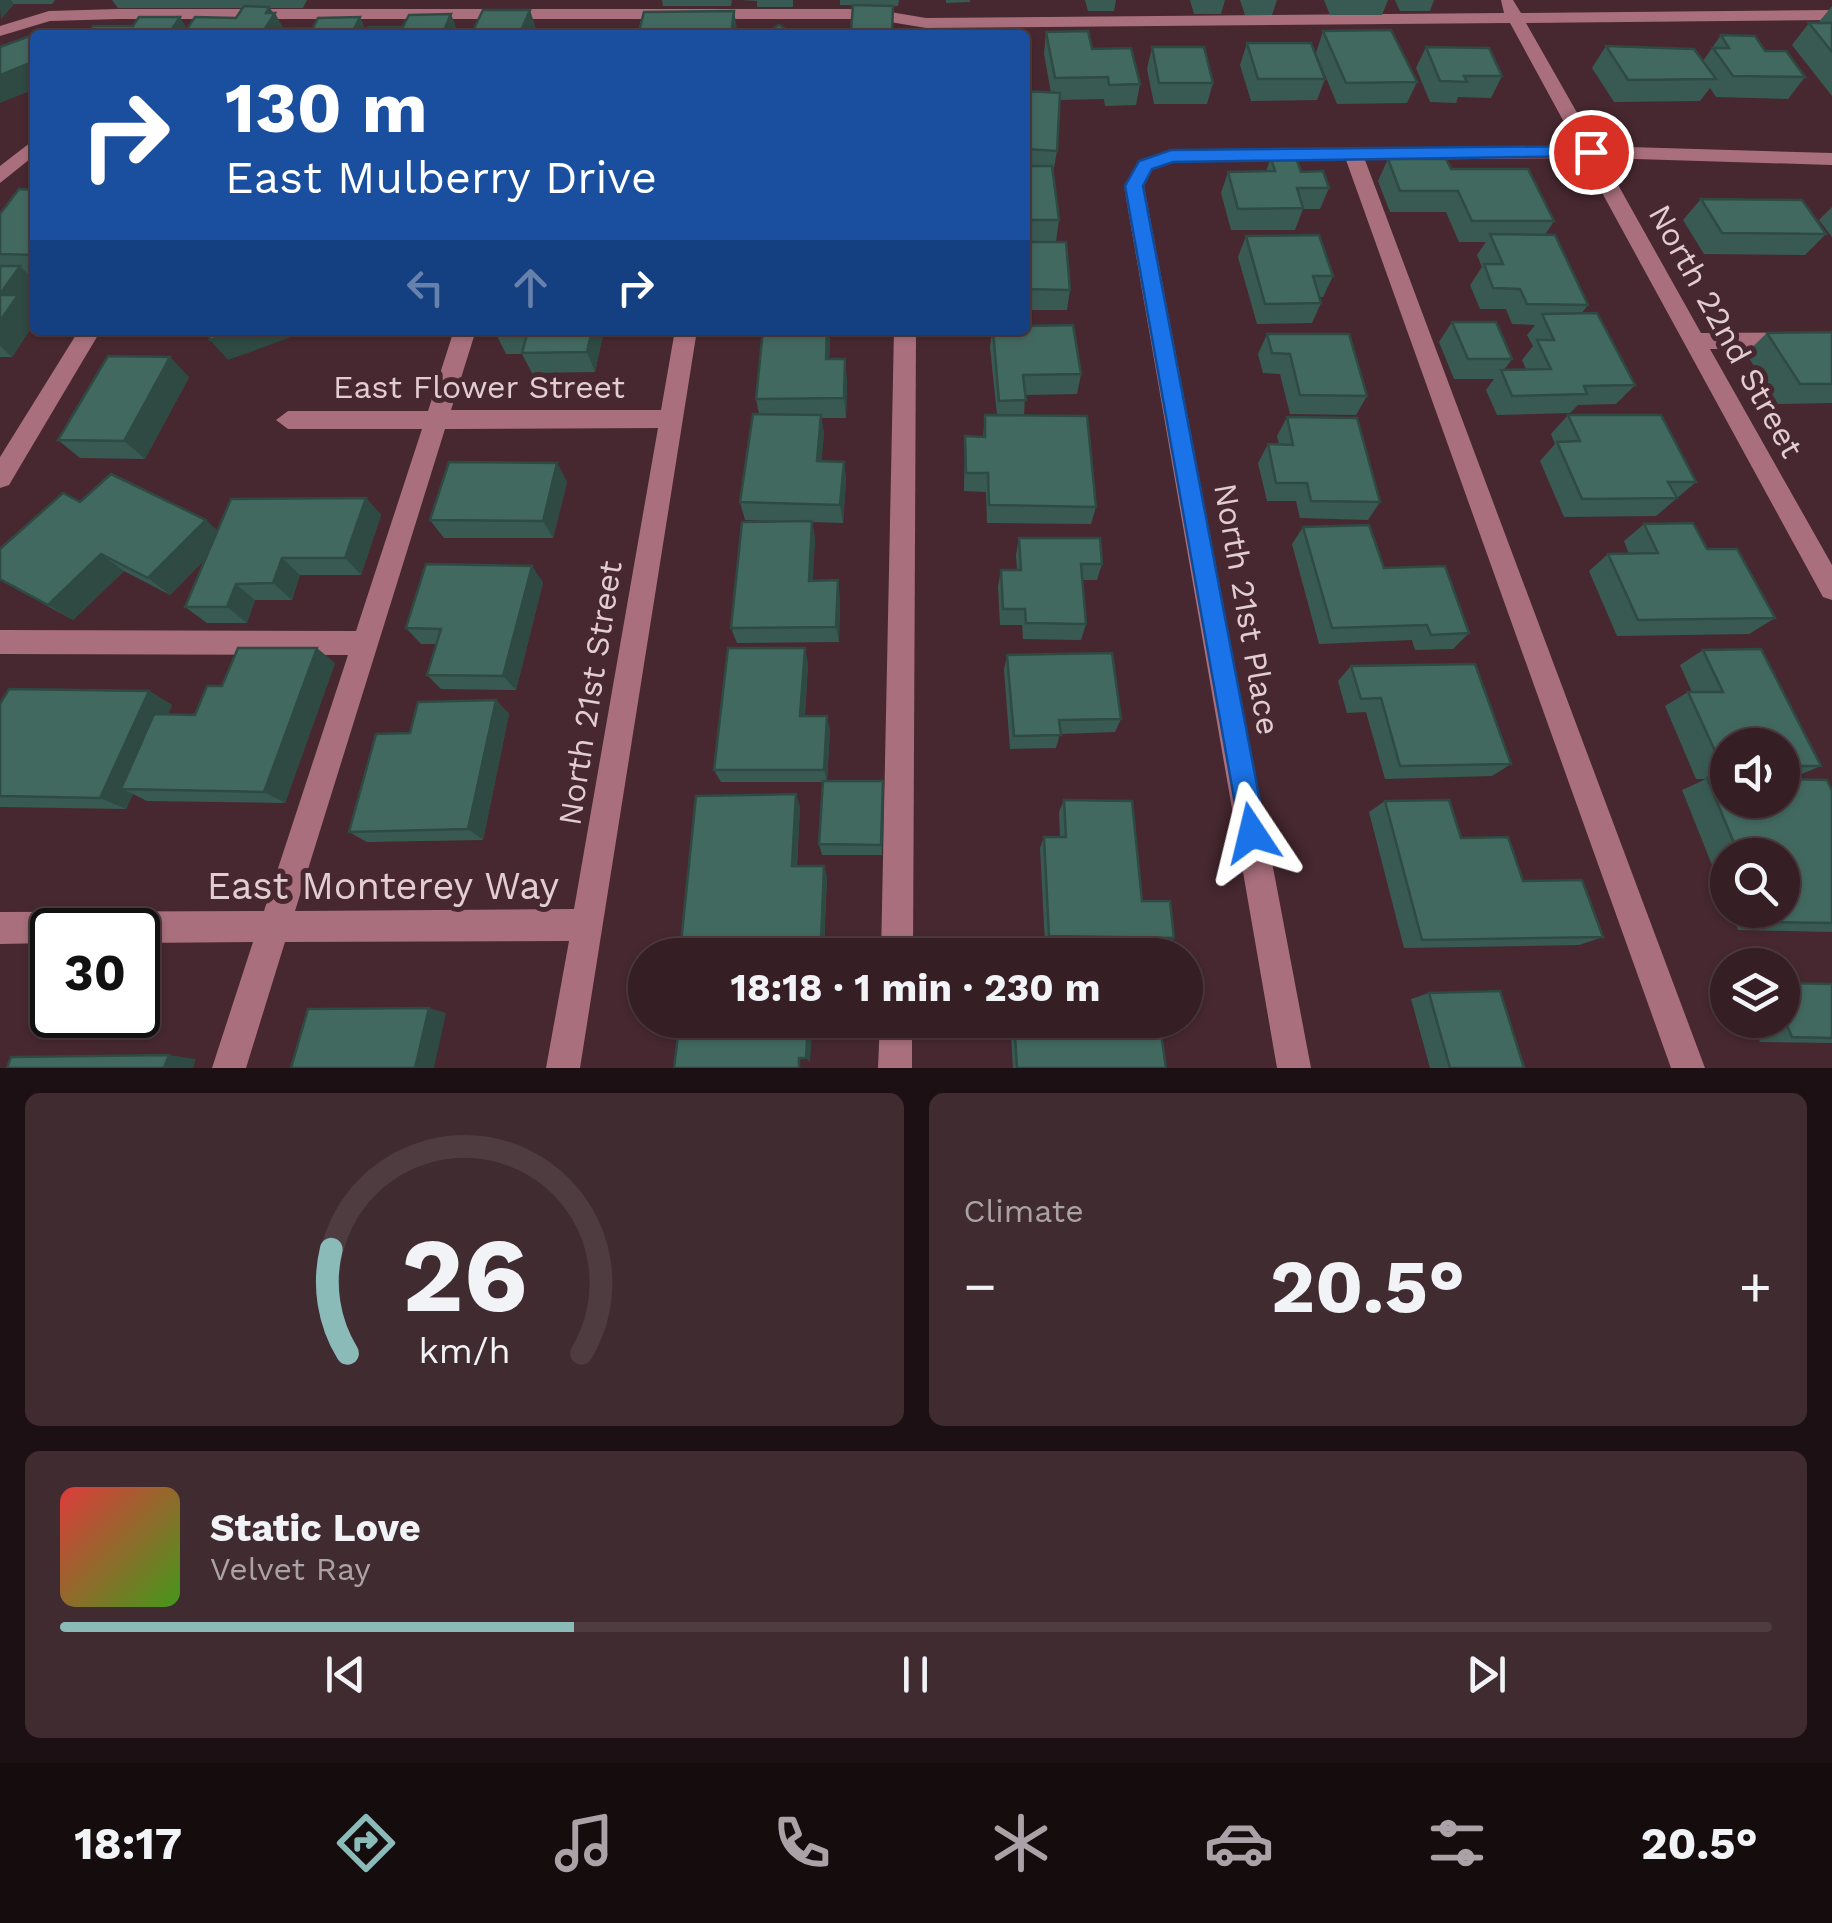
<!DOCTYPE html>
<meta charset="utf-8">
<style>
body{margin:0;font-family:"Work Sans",sans-serif;background:#402b31;color:#f1f3f6;height:100vh;display:flex;flex-direction:column;font-size:38px;white-space:nowrap}
*{box-sizing:border-box;margin:0}
p{font-size:32px;color:#aaa2a6}
.icon{flex:none;width:55px;height:55px;fill:none;stroke:currentColor;stroke-width:2;stroke-linecap:round;stroke-linejoin:round}
.map{position:relative;height:1068px;overflow:hidden}
.side{display:flex;flex-direction:column;gap:25px;padding:25px;background:#1d1014;flex:1}
.side>*{flex:none}
.top-card{position:absolute;left:30px;top:30px;width:1000px;height:305px;border-radius:10px;box-shadow:0 2px 8px #0004,0 0 0 2px #4f3c41;background:#1a4fa0;color:#fff;overflow:hidden}
.controls{position:absolute;left:1710px;top:728px;display:grid;gap:20px}
.controls a{display:grid;place-items:center;width:90px;height:90px;border-radius:50%;background:#351e24;box-shadow:0 2px 8px #0004,0 0 0 2px #4f3c41;font-size:50px}
.speed{position:absolute;left:30px;top:908px;display:flex;gap:20px;font-size:50px;font-weight:700;text-align:center}
.speed>*{display:grid;place-content:center;width:130px;height:130px;border-radius:50%;background:#351e24;box-shadow:0 2px 8px #0004,0 0 0 2px #4f3c41;line-height:1}
.speed .limit{border:5px solid #111;border-radius:15px;background:#fff;color:#111}
.pin{position:absolute;display:grid;place-items:center;width:85px;height:85px;color:#fff;margin:-42px;border:5px solid #fff;border-radius:50%;box-shadow:0 2px 10px #0007}
.me{position:absolute;width:110px;margin:-55px;rotate:350deg;stroke-linejoin:round;filter:drop-shadow(0 0 8px #0008)}
.turn{display:flex;align-items:center;gap:35px;height:210px;padding:0 30px;font-size:45px}
.turn .icon{width:130px;height:130px;stroke-width:2.5}
.turn b{display:block;font-size:70px;line-height:85px}
.lanes{display:flex;align-items:center;height:95px;padding:0 30px;background:#0003;justify-content:center;gap:50px;direction:ltr}
.lanes .off{opacity:.35}
.big{font-size:75px;font-weight:700;line-height:1.1}
.side .card{flex:1;display:flex;flex-direction:column;justify-content:center;gap:15px;min-width:0;padding:0 35px;border-radius:15px;background:#402b31}
.side .dial{align-items:center;gap:0}
.dial svg{height:260px;overflow:visible;fill:none;stroke:#4f3c41;stroke-width:7;stroke-linecap:round;text-anchor:middle}
.dial text{fill:#f1f3f6;stroke:none}
.song{display:flex;align-items:center;gap:30px}
.cover{width:120px;height:120px;border-radius:15px;background:linear-gradient(135deg,hsl(0 70% 55%),hsl(100 70% 35%))}
.played{height:10px;border-radius:5px;background:linear-gradient(90deg,#8bbbb9 30%,#4f3c41 30%)}
.keys{display:flex;justify-content:space-around;direction:ltr}
.heat{display:flex;justify-content:space-between;align-items:center;font-size:55px;direction:ltr}
.side .tiles{flex:1;display:grid;gap:25px;grid-template-columns:1fr 1fr}
.card:last-child{grid-column:span 2}
.trip{position:absolute;left:628px;top:938px;width:575px;height:100px;border-radius:50px;background:#351e24;box-shadow:0 2px 8px #0004,0 0 0 2px #4f3c41;font-weight:700;line-height:100px;text-align:center}
.tab-bar{display:flex;height:160px;justify-content:space-around;align-items:center;background:#150c0e;color:#aaa2a6}
.tab-bar .icon{width:70px;height:70px}
.tab-bar .current{color:#8bbbb9}
.tab-bar b{font-size:45px;color:#f1f3f6}
.map>svg:first-child{display:block}
</style>
<div class="map">
<svg width="1832" height="1068" viewBox="0 0 1832 1068">
<rect width="100%" height="100%" fill="#472830"/>
<g fill="none" stroke-linecap="round" stroke-linejoin="round">
<g fill="#a96f7c" fill-rule="evenodd">
<polygon points="1501,0 1513,0 1521,13 1832,10 1832,20 1526,23 1596,146 1832,153 1832,165 1603,158 1701,333 1832,332 1832,348 1710,349 1832,565 1832,600 1823,597 1583,158 1365,160 1705,1068 1671,1068 1346,160 1173,162 1152,170 1144,186 1311,1068 1277,1068 1124,186 1138,162 1171,150 1577,146 1510,23 926,28 872,19 118,19 50,21 0,36 0,26 49,11 118,9 872,9 926,18 1504,13"/>
<polygon points="35,139 35,155 0,183 0,166"/>
<polygon points="79,330 101,330 9,485 0,488 0,457"/>
<path d="M454 330H476L451 410H661L675 330H697L580 1068H546L569 941 285 942 246 1068H212L253 942 138 943V930H52V943L0 944V912L264 911 348 655 0 654V630L356 631 422 429H288L276 420 288 411H428ZM658 428 574 909 295 911 445 429Z"/>
<polygon points="894,330 916,330 913,955 881,955"/>
<polygon points="880,1020 912,1020 912,1068 878,1068"/>
</g>
</g>
<g fill="#395a53">
<polygon points="0,0 55,0 52,4 14,4 1,19"/>
<polygon points="112,0 307,0 303,8 270,8 284,29 366,30 459,35 187,28 236,18 243,8 118,8"/>
<polygon points="662,0 732,0 731,6 663,6"/>
<polygon points="793,0 793,7 757,7 757,1 741,0"/>
<polygon points="840,0 899,0 898,6 840,5"/>
<polygon points="946,0 970,0 970,2 946,3"/>
<polygon points="1085,0 1116,0 1114,11 1088,11"/>
<polygon points="1190,0 1225,0 1221,14 1194,14"/>
<polygon points="1240,0 1277,0 1272,15 1245,15"/>
<polygon points="1324,0 1388,0 1382,15 1330,15"/>
<polygon points="1395,0 1434,0 1430,11 1400,11"/>
<polygon points="1832,6 1832,96 1792,45 1809,23 1818,23"/>
<polygon points="1323,31 1417,82 1407,103 1337,104 1316,53"/>
<polygon points="1046,32 1092,49 1140,84 1136,105 1105,106 1104,99 1060,100 1057,151 1053,173 1059,220 1056,241 1025,241 1025,91 1051,93 1044,54"/>
<polygon points="1721,35 1765,51 1805,77 1788,99 1716,97 1710,88 1700,101 1614,102 1592,68 1606,46 1703,61"/>
<polygon points="1247,43 1325,79 1317,100 1251,101 1240,65"/>
<polygon points="1152,47 1213,83 1207,104 1154,104 1147,69"/>
<polygon points="1426,47 1502,76 1491,98 1458,97 1456,103 1430,102 1416,68"/>
<polygon points="1271,158 1301,172 1329,188 1320,209 1303,209 1295,230 1231,230 1221,193 1228,172 1266,171"/>
<polygon points="1388,159 1451,169 1554,221 1545,235 1588,305 1581,314 1635,385 1616,404 1578,405 1570,413 1497,415 1486,390 1494,379 1454,379 1439,342 1452,322 1512,359 1504,370 1526,369 1522,360 1533,346 1527,335 1535,325 1512,324 1506,309 1480,309 1470,285 1482,267 1477,255 1486,242 1459,242 1446,212 1390,212 1378,181"/>
<polygon points="35,190 35,275 29,275 35,281 35,295 28,305 35,311 35,322 12,357 0,357 0,214"/>
<polygon points="1701,199 1826,234 1805,255 1704,254 1683,220"/>
<polygon points="1832,207 1832,237 1819,220"/>
<polygon points="1246,236 1333,276 1323,297 1319,297 1321,303 1312,323 1257,324 1238,257"/>
<polygon points="1025,242 1070,290 1067,310 1025,310"/>
<polygon points="340,330 443,330 442,335 343,334"/>
<polygon points="497,330 604,330 595,372 532,373 522,354 506,354 496,334"/>
<polygon points="992,330 1081,374 1077,394 1025,395 1024,415 1096,507 1091,524 987,523 986,492 964,491 965,436 983,437 985,415 997,415 990,347"/>
<polygon points="1832,332 1832,403 1777,404 1746,353 1767,333"/>
<polygon points="1267,334 1367,396 1356,415 1290,414 1280,374 1263,373 1258,354"/>
<polygon points="830,339 829,359 847,379 846,418 821,418 824,434 821,461 844,462 846,480 843,523 812,522 815,539 812,581 840,597 839,642 737,643 731,628 801,522 745,520 740,502 759,414 756,399"/>
<polygon points="189,377 145,459 80,458 58,440"/>
<polygon points="1568,415 1696,482 1656,516 1564,517 1540,461 1555,444 1551,434"/>
<polygon points="1287,417 1380,502 1368,520 1300,518 1296,501 1267,501 1258,463 1268,444 1279,444 1277,436"/>
<polygon points="557,463 567,482 553,538 444,538 430,520"/>
<polygon points="366,498 381,515 361,575 300,575 292,600 255,600 247,623 207,623 185,607 207,557 170,595 124,571 73,620 0,580 0,549 80,502 218,530"/>
<polygon points="1644,524 1775,618 1749,634 1617,636 1589,571 1608,554 1629,554 1624,541"/>
<polygon points="1303,527 1469,633 1453,649 1415,650 1412,640 1319,644 1292,544"/>
<polygon points="1019,538 1102,564 1097,580 1082,580 1086,624 1081,640 1023,639 1022,625 1000,625 998,586 1001,570 1017,570 1016,555"/>
<polygon points="543,582 516,690 441,689 427,675 436,644 421,644 406,628"/>
<polygon points="1703,650 1821,766 1792,778 1782,778 1782,745 1728,745 1728,800 1832,791 1832,932 1738,930 1730,910 1782,910 1782,855 1728,855 1728,905 1682,790 1706,779 1696,779 1665,706 1688,692 1692,692 1680,665"/>
<polygon points="1007,655 1121,719 1115,732 1060,734 1056,748 1010,749 1004,670"/>
<polygon points="335,663 285,803 147,801 133,794 126,809 0,807 0,704 149,691 172,705 168,714 195,715 222,686"/>
<polygon points="808,663 805,716 830,729 827,781 884,793 882,855 822,855 819,844 823,782 721,782 714,770"/>
<polygon points="1351,666 1511,764 1492,776 1385,779 1366,712 1347,713 1338,681"/>
<polygon points="496,700 509,714 483,840 367,842 349,832 410,733"/>
<polygon points="1064,800 1142,901 1174,938 1165,946 1045,944 1040,848 1044,837 1060,837 1059,812"/>
<polygon points="1385,801 1461,838 1603,937 1579,945 1404,948 1369,812"/>
<polygon points="800,806 797,866 827,876 824,948 689,950 681,943"/>
<polygon points="1782,983 1832,984 1832,1043 1760,1042 1752,1020 1782,1020"/>
<polygon points="1429,993 1524,1068 1430,1068 1411,999"/>
<polygon points="1010,1020 1159,1020 1166,1068 1013,1068"/>
</g>
<g fill="#2e4a43">
<polygon points="0,0 11,0 14,4 1,19"/>
<polygon points="269,7 274,15 275,13 287,35 261,35 266,13"/>
<polygon points="530,10 537,32 536,35 519,35"/>
<polygon points="734,11 738,35 731,35"/>
<polygon points="451,14 459,35 442,35"/>
<polygon points="180,17 191,35 168,35"/>
<polygon points="360,17 368,35 351,35"/>
<polygon points="35,61 35,89 0,103 0,75"/>
<polygon points="20,266 35,281 35,295 28,305 35,311 35,322 12,357 0,346 0,295"/>
<polygon points="238,330 311,330 228,360 210,340"/>
<polygon points="592,330 604,330 595,372 587,352"/>
<polygon points="827,330 829,330 830,339 828,379 826,359"/>
<polygon points="170,357 189,377 145,459 124,441"/>
<polygon points="845,359 847,379 846,418 844,398"/>
<polygon points="821,415 824,434 820,480 817,461"/>
<polygon points="844,462 846,480 843,523 840,505"/>
<polygon points="557,463 567,482 553,538 543,521"/>
<polygon points="366,498 381,515 361,575 345,558"/>
<polygon points="206,520 226,538 170,595 148,578"/>
<polygon points="812,521 815,539 812,597 809,581"/>
<polygon points="101,554 124,571 73,620 48,605"/>
<polygon points="282,558 300,575 292,600 273,583"/>
<polygon points="532,566 543,582 516,690 503,676"/>
<polygon points="838,580 840,597 839,642 836,627"/>
<polygon points="236,584 255,600 247,623 227,607"/>
<polygon points="317,648 335,663 285,803 264,792"/>
<polygon points="805,648 808,663 804,729 800,716"/>
<polygon points="149,691 172,705 135,789 121,789 133,794 126,809 100,798"/>
<polygon points="496,700 509,714 483,840 468,829"/>
<polygon points="827,716 830,729 827,782 824,770"/>
<polygon points="883,781 884,793 882,855 881,845"/>
<polygon points="796,794 800,806 796,876 792,866"/>
<polygon points="824,866 827,876 824,948 821,941"/>
<polygon points="429,1008 446,1013 434,1068 415,1068"/>
<polygon points="808,1020 813,1020 810,1062 806,1058"/>
<polygon points="169,1055 196,1059 193,1068 164,1068"/>
</g>
<g fill="#426960" stroke="#2e4a43" stroke-width="2.5">
<polygon points="853,5 893,6 892,34 851,33"/>
<polygon points="244,6 269,7 266,13 275,13 261,35 183,35 195,17 236,18"/>
<polygon points="483,10 530,10 519,35 471,35"/>
<polygon points="734,11 731,35 638,35 644,12"/>
<polygon points="451,14 442,35 364,35 368,27 403,27 409,15"/>
<polygon points="139,17 180,17 168,35 86,35 93,26 133,26"/>
<polygon points="360,17 351,35 273,35 276,29 313,28 318,18"/>
<polygon points="1809,23 1832,23 1832,52"/>
<polygon points="779,25 796,35 762,35"/>
<polygon points="1391,30 1417,82 1346,83 1323,31"/>
<polygon points="814,31 821,35 806,35"/>
<polygon points="1088,31 1092,49 1131,48 1140,84 1109,85 1108,77 1055,78 1046,32"/>
<polygon points="38,33 40,35 35,35 35,61 0,75 0,47"/>
<polygon points="1721,35 1755,36 1765,51 1786,51 1805,77 1733,76 1713,48 1729,48"/>
<polygon points="1247,43 1311,43 1325,79 1258,79"/>
<polygon points="1606,46 1694,49 1716,79 1628,80"/>
<polygon points="1152,47 1204,47 1213,83 1159,83"/>
<polygon points="1426,47 1489,48 1502,76 1464,76 1467,82 1440,81"/>
<polygon points="1025,91 1060,93 1057,151 1025,149"/>
<polygon points="1271,158 1296,158 1301,172 1323,171 1329,188 1297,188 1303,208 1238,209 1228,172 1275,171"/>
<polygon points="1388,159 1446,159 1451,169 1528,169 1554,221 1472,221 1458,191 1400,191"/>
<polygon points="1025,166 1052,166 1059,220 1025,220"/>
<polygon points="19,189 35,190 35,255 0,254 0,214"/>
<polygon points="1701,199 1802,200 1826,234 1722,233"/>
<polygon points="1490,234 1555,235 1588,305 1527,304 1520,289 1493,288 1484,264 1503,264"/>
<polygon points="1319,235 1333,276 1313,276 1321,303 1265,304 1246,236"/>
<polygon points="1025,242 1066,242 1070,290 1025,289"/>
<polygon points="0,266 20,266 0,294"/>
<polygon points="0,295 18,295 0,321"/>
<polygon points="1597,313 1635,385 1584,386 1587,394 1512,396 1501,370 1551,369 1537,340 1554,340 1542,314"/>
<polygon points="1452,322 1496,322 1512,359 1468,359"/>
<polygon points="1073,325 1081,374 1023,375 1026,400 999,401 993,330 1025,330 1025,326"/>
<polygon points="208,330 238,330 210,340"/>
<polygon points="497,330 592,330 587,352 522,353 527,334 496,334"/>
<polygon points="763,330 827,330 826,359 845,359 844,398 756,399"/>
<polygon points="1832,332 1832,384 1800,384 1767,333"/>
<polygon points="1267,334 1349,334 1367,396 1300,395 1290,354 1272,353"/>
<polygon points="108,356 170,357 124,441 58,440"/>
<polygon points="753,414 821,415 817,461 844,462 840,505 740,502"/>
<polygon points="985,415 1087,416 1096,507 989,505 988,473 966,473 965,436 985,437"/>
<polygon points="1568,415 1661,415 1696,482 1668,482 1677,498 1582,499 1557,442 1580,441"/>
<polygon points="1287,417 1357,418 1380,502 1311,501 1307,483 1276,483 1268,444 1293,445"/>
<polygon points="449,462 557,463 543,521 430,520"/>
<polygon points="111,474 206,520 148,578 101,554 48,605 0,579 0,549 63,493 80,502"/>
<polygon points="366,498 345,558 282,558 273,583 236,584 227,607 185,607 231,499"/>
<polygon points="812,521 809,581 838,580 836,627 731,628 742,522"/>
<polygon points="1693,523 1707,549 1737,549 1775,618 1638,620 1608,554 1658,553 1644,524"/>
<polygon points="1369,525 1384,568 1445,566 1469,633 1431,635 1427,625 1332,628 1303,527"/>
<polygon points="1019,538 1100,538 1102,564 1081,564 1086,624 1026,623 1025,609 1003,609 1001,570 1021,570"/>
<polygon points="426,564 532,566 503,676 427,675 441,629 406,628"/>
<polygon points="238,648 317,648 264,792 121,789 154,714 195,715 207,686 222,686"/>
<polygon points="728,648 805,648 800,716 827,716 824,770 714,770"/>
<polygon points="1761,649 1821,766 1782,766 1782,745 1728,745 1728,766 1722,766 1688,692 1723,692 1703,650"/>
<polygon points="1112,653 1121,719 1059,720 1061,735 1014,736 1007,655"/>
<polygon points="1475,664 1511,764 1400,766 1381,698 1361,699 1351,666"/>
<polygon points="9,689 149,691 100,798 0,796 0,704"/>
<polygon points="496,700 468,829 349,832 376,734 410,733 418,702"/>
<polygon points="1707,778 1728,778 1728,800 1782,800 1782,779 1827,780 1832,791 1832,923 1767,922 1762,910 1782,910 1782,855 1739,855"/>
<polygon points="823,781 883,781 881,845 819,844"/>
<polygon points="796,794 792,866 824,866 821,941 681,943 696,796"/>
<polygon points="1064,800 1132,801 1142,901 1170,901 1174,938 1049,936 1044,837 1066,837"/>
<polygon points="1449,800 1461,838 1508,837 1523,881 1582,880 1603,937 1422,940 1385,801"/>
<polygon points="1782,983 1832,984 1832,1038 1792,1037 1782,1014"/>
<polygon points="1500,991 1524,1068 1450,1068 1429,993"/>
<polygon points="429,1008 415,1068 291,1068 308,1009"/>
<polygon points="680,1020 808,1020 806,1058 799,1058 799,1068 674,1068"/>
<polygon points="1014,1020 1159,1020 1166,1068 1017,1068"/>
<polygon points="169,1055 164,1068 7,1068 11,1057"/>
</g>
<polygon fill="#1a73e8" stroke="#114b97" stroke-width="2.5" points="1591,146 1600,152 1597,156 1173,162 1152,169 1143,186 1266,833 1262,843 1252,847 1242,843 1125,186 1139,161 1171,150"/>
<g text-anchor="middle" dominant-baseline="central" stroke-width="10" stroke-linejoin="round" paint-order="stroke">
<g font-size="32" fill="#e2cdd1" stroke="#472830">
<text transform="translate(1726 331) rotate(61)">North 22nd Street</text>
<text x="479" y="387">East Flower Street</text>
<text transform="translate(1247 609) rotate(80)">North 21st Place</text>
<text transform="translate(590 693) rotate(-81)">North 21st Street</text>
</g>
<g font-size="38" fill="#e2cdd1" stroke="#472830">
<text x="383" y="886">East Monterey Way</text>
</g>
</g>
</svg>
<div class="controls">
<a><svg class="icon" aria-label="sound" viewBox="0 0 24 24"><path d="M4 9h4l5-4v14l-5-4H4zM17 9q2 3 0 6"/></svg></a>
<a><svg class="icon" aria-label="search" viewBox="0 0 24 24"><circle cx="10" cy="10" r="6"/><path d="M15 15l6 6"/></svg></a>
<a><svg class="icon" aria-label="layers" viewBox="0 0 24 24"><path d="M12 4l9 5-9 5-9-5zM3 14l9 5 9-5"/></svg></a>
</div>
<div class="speed"><div class="limit">30</div></div>
<div class="pin" style="left:1591px;top:152px;background:#d93025"><svg class="icon" aria-label="arrive" viewBox="0 0 24 24"><path d="M6 21V4h12l-3 4 3 4H6"/></svg></div>
<svg class="me" style="left:1252px;top:833px" viewBox="-20 -20 40 40"><path d="M0-17L14 15 0 8-14 15z" fill="#1a73e8" stroke="#fff" stroke-width="4"/></svg>
<div class="trip">18:18 · 1 min · 230 m</div>
<div class="top-card">
<div class="turn"><svg class="icon" aria-label="right" viewBox="0 0 24 24"><path d="M7 20v-9h11M14 6l5 5-5 5"/></svg><div><b>130 m</b>East Mulberry Drive</div></div>
<div class="lanes"><svg class="icon off" aria-label="left" viewBox="0 0 24 24"><path d="M17 20v-9H6M10 6l-5 5 5 5"/></svg><svg class="icon off" aria-label="ahead" viewBox="0 0 24 24"><path d="M12 20V5M6 11l6-6 6 6"/></svg><svg class="icon" aria-label="right" viewBox="0 0 24 24"><path d="M7 20v-9h11M14 6l5 5-5 5"/></svg></div>
</div>
</div>
<section class="side">
<div class="tiles">
<div class="card dial"><svg viewBox="0 0 100 80">
<path d="M14 69A42 42 0 1 1 86 69"/>
<path d="M14 69A42 42 0 0 1 9 37" stroke="#8bbbb9"/>
<text x="50" y="56" font-size="32" font-weight="700">26</text>
<text x="50" y="72" font-size="11">km/h</text>
</svg></div>
<div class="card"><p>Climate</p>
<div class="heat"><a>−</a><b class="big">20.5°</b><a>+</a></div>
</div>
<div class="card">
<div class="song"><i class="cover"></i><div><b>Static Love</b><p>Velvet Ray</p></div></div>
<div class="played"></div>
<div class="keys"><svg class="icon" aria-label="previous" viewBox="0 0 24 24"><path d="M18 5L8 12l10 7zM5 5v14"/></svg><svg class="icon" aria-label="pause" viewBox="0 0 24 24"><path d="M8 5v14M16 5v14"/></svg><svg class="icon" aria-label="next" viewBox="0 0 24 24"><path d="M6 5l10 7-10 7zM19 5v14"/></svg></div>
</div>
</div>
</section>
<nav class="tab-bar">
<b>18:17</b>
<svg class="icon current" aria-label="directions" viewBox="0 0 24 24"><path d="M12 3l9 9-9 9-9-9zM9 14v-3h6M13 9l2 2-2 2"/></svg>
<svg class="icon" aria-label="music" viewBox="0 0 24 24"><path d="M9 18V5l10-2v13"/><circle cx="6" cy="18" r="3"/><circle cx="16" cy="16" r="3"/></svg>
<svg class="icon" aria-label="phone" viewBox="0 0 24 24"><path d="M5 4h4l2 5-3 2q2 4 5 5l2-3 5 2v4C11 20 4 13 5 4z"/></svg>
<svg class="icon" aria-label="climate" viewBox="0 0 24 24"><path d="M12 3v18M4 7l16 10M4 17L20 7"/></svg>
<svg class="icon" aria-label="car" viewBox="0 0 24 24"><path d="M5 17H2v-5l4-1 3-4h7l3 4 3 1v5h-3M9 17h6M6 11h13"/><circle cx="7" cy="17" r="2"/><circle cx="17" cy="17" r="2"/></svg>
<svg class="icon" aria-label="filters" viewBox="0 0 24 24"><path d="M4 7h16M4 17h16"/><circle cx="9" cy="7" r="2"/><circle cx="15" cy="17" r="2"/></svg>
<b>20.5°</b>
</nav>
